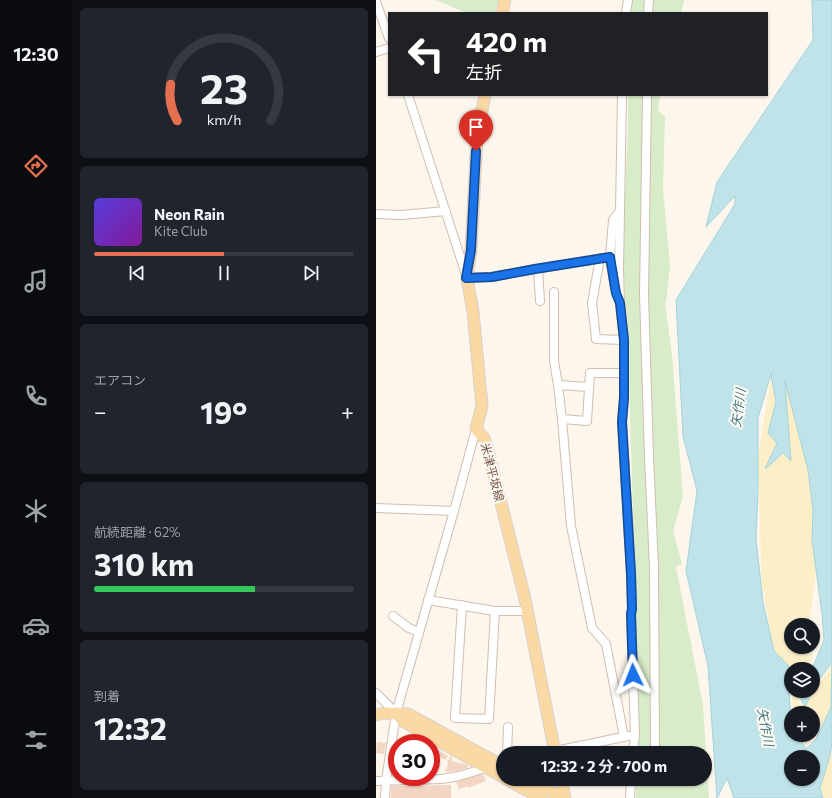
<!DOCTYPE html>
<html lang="ja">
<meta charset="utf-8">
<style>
body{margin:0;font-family:Commissioner,"Noto Sans JP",sans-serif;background:#20242c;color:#f1f3f6;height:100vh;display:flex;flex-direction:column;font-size:15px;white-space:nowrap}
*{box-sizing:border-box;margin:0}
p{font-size:13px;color:#9ea1a6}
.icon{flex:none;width:22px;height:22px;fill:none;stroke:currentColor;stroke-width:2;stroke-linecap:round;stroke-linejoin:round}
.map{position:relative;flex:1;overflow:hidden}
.side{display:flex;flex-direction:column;gap:8px;padding:8px;background:#0d0f14;width:304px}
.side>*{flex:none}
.top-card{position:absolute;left:12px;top:12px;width:380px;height:84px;border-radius:0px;box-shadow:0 1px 3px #0004;background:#202124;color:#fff;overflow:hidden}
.tools{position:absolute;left:408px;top:618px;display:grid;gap:8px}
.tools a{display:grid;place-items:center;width:36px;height:36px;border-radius:50%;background:#171b24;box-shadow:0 1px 3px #0004;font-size:20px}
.speed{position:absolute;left:12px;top:734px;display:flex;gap:8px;font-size:20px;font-weight:700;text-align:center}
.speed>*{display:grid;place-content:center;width:52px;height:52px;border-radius:50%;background:#171b24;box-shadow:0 1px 3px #0004;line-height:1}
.speed .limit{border:6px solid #d22;background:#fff;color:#111}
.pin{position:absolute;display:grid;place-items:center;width:34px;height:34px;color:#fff;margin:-41px -17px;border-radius:50% 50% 50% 0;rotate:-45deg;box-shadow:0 0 4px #0007}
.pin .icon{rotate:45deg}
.me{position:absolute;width:44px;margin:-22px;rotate:358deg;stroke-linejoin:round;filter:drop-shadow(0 0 3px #0008)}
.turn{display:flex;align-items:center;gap:14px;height:84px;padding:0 12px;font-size:18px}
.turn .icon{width:52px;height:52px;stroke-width:2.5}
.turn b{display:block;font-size:28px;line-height:34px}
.big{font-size:30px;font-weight:700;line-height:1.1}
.side .card{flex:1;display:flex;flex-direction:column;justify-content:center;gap:6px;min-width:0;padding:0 14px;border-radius:6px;background:#20242c}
.side .dial{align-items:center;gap:0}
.dial svg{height:104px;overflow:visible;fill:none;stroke:#363941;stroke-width:7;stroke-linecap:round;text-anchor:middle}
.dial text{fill:#f1f3f6;stroke:none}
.song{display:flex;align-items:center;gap:12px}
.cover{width:48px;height:48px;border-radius:6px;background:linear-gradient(135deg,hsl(250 70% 55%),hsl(290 70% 35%))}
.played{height:4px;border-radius:2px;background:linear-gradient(90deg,#e76f51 50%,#363941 50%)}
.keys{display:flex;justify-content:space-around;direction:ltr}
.heat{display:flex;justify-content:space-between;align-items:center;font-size:22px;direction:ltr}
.charge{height:6px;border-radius:3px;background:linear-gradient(90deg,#34c759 62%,#363941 0)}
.trip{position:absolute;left:120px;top:746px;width:216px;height:40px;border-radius:20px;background:#171b24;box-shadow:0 1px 3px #0004;font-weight:700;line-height:40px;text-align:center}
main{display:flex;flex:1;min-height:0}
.tab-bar{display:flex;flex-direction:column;width:72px;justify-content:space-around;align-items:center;background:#090b0e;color:#9ea1a6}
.tab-bar .icon{width:28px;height:28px}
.tab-bar .on{color:#e76f51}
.tab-bar b{font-size:18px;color:#f1f3f6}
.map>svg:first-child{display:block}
</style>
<main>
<nav class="tab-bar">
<b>12:30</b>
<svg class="icon on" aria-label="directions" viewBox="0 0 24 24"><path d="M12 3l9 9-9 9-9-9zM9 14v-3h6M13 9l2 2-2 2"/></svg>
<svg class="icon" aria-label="music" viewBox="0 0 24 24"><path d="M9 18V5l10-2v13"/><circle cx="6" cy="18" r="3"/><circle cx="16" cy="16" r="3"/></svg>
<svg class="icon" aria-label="phone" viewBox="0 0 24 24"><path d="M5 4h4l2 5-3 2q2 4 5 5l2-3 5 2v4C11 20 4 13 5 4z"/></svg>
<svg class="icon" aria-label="climate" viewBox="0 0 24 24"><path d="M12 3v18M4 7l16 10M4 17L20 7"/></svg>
<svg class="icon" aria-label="car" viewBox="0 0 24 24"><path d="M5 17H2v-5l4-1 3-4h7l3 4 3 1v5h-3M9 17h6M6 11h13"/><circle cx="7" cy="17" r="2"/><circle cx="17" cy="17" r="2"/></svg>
<svg class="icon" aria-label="filters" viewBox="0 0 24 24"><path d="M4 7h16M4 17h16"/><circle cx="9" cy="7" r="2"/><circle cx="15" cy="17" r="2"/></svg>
</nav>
<section class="side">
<div class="card dial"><svg viewBox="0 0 100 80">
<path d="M14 69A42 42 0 1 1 86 69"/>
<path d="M14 69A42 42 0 0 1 9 41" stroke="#e76f51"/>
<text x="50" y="56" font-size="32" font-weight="700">23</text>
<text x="50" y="72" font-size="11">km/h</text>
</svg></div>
<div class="card">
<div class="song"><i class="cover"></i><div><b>Neon Rain</b><p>Kite Club</p></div></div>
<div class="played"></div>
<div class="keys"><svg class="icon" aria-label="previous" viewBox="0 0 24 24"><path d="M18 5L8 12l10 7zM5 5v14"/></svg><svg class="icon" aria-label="pause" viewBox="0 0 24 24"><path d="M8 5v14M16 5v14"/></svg><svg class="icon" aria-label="next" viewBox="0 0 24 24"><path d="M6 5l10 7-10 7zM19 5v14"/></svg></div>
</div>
<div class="card"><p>エアコン</p>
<div class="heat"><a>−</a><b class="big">19°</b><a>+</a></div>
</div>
<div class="card"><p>航続距離 · 62%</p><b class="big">310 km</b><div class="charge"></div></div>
<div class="card"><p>到着</p><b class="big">12:32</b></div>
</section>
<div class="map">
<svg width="456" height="798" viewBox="0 0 456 798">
<rect width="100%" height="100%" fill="#fdf6ec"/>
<g fill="#d8ecc9">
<polygon points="60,0 124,0 121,13 91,13"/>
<polygon points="255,0 308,0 305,13 254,13"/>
<polygon points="252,95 284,95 282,111 289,116 287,189 294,266 290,303 289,303 296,355 307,497 297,531 306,564 300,567 327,705 333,798 260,798 260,779 329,779 329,753 260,753 260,614 251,313 249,313 247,240 252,127"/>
</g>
<g fill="#fcefc7">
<polygon points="401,341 437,432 440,571 433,625 415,625 415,647 435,647 436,660 431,669 415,669 415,691 422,691 423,704 429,705 456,665 455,707 439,737 430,746 425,735 437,735 437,713 418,713 412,665 398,652 388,594 393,590 386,593 382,457"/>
<polygon points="456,749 456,798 447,798 444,788"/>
</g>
<g fill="#bfe3e8" stroke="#a5d3da" fill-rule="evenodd">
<path d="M436 0H456V745L453 759 444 788 447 798H358L351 778 341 798 332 666 310 571 321 491 307 436 300 300 359 204V196L330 227 341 182 437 40ZM395 374 400 402 392 433 401 443 389 469 407 453 415 461 409 381 432 470 437 510 436 540 446 614 448 640 436 669H437V691L443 680 456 662 455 707 440 739 430 749 422 735H415C415 712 412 688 412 665L398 651 387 602 380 539 382 492V418ZM415 757H437V779H415Z"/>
<polygon points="420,691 437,691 429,707"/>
</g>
<g fill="#f3d5c3">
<polygon points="1,742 10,743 8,754 0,753"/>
<polygon points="61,749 72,756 69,760 58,754"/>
<polygon points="74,755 76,757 76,761 92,765 91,768 82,771 69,772 72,763 71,759 73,760"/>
<polygon points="107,774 110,781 92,788 91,786 84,789 84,791 80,782"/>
<polygon points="75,785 75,798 15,798 15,786"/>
</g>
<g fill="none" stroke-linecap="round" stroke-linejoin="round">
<defs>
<g id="minor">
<polyline points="0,2 13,38"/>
<polyline points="250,13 252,0"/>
<polyline points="272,13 273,0"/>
<polyline points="0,52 13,48"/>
<polyline points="32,95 91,278 116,277 159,269 234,257"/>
<polyline points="246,95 243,269 244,303 248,340 248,398 246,422 255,573 256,609 255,614 259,735 257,753"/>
<polyline points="271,95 268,295 273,457 278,567 279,753"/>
<polyline points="0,214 25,215 70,211"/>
<polyline points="224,258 216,303 220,339 248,340"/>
<polyline points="162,269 164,301"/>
<polyline points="239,289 234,257 237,220 243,212"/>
<polyline points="178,292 178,361 182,385"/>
<polyline points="186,419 182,385 213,387"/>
<polyline points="0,508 78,511"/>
<polyline points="52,600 119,611 152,611"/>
<polyline points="86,605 79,718 113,719 119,611"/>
<polyline points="17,616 33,628 43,632"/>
<polyline points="0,693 20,713"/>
<polyline points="248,737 230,644 216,628 195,526 186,419 211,421 214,373 248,373"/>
<polyline points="131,753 132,727"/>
<polyline points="172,753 179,751 252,736"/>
<polyline points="0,781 66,779 83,776 113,767"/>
<polyline points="9,798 10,781 20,713 78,511 100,429"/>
<polyline points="254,798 255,779"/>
</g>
<g id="major">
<polyline points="126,13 129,0"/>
<polyline points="109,95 101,137 95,250 91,278 97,312 106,406 100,429 108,438 111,447 149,599 179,753"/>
<polyline points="20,713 27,721 127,777"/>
<polyline points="0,715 8,713 32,714 127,766"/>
<polyline points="130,779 165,798"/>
<polyline points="151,779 187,798"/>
<polyline points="185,779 189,798"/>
</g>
</defs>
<use href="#minor" stroke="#d1beb0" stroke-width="10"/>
<use href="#major" stroke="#dad1cd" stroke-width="13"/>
<use href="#minor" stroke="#fff" stroke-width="8"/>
<use href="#major" stroke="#fbd9a5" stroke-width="11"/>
</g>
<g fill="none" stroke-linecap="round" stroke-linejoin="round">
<defs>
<polyline id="route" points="100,151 95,250 90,278 116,277 159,269 234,257 240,293 244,303 248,340 248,398 246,422 255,574 256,609 255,614 257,675"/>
</defs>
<use href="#route" stroke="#114b97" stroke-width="10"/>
<use href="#route" stroke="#1a73e8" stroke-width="7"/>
</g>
<g text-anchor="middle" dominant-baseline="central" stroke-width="4" stroke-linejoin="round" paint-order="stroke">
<g font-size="12" fill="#7a5c4d" stroke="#fffaf3">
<text transform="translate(117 472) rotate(75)">米津平坂線</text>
</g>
<g font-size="13" font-style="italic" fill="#437c86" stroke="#fffaf3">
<text transform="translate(362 408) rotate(-82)">矢作川</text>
<text transform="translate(390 727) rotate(79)">矢作川</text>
</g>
</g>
</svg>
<div class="tools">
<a><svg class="icon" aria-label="search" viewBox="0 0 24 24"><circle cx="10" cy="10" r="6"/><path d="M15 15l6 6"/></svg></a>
<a><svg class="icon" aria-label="layers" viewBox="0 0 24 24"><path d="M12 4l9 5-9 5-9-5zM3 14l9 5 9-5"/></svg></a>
<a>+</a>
<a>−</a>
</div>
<div class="speed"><div class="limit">30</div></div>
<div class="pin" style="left:100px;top:151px;background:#d93025"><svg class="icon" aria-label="arrive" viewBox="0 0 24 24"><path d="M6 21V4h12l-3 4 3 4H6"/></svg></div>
<svg class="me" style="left:257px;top:675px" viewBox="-20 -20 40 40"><path d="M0-17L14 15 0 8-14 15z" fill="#1a73e8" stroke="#fff" stroke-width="4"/></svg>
<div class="trip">12:32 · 2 分 · 700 m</div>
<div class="top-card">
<div class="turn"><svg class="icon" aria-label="left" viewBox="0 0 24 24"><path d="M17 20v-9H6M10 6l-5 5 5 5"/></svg><div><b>420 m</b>左折</div></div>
</div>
</div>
</main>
